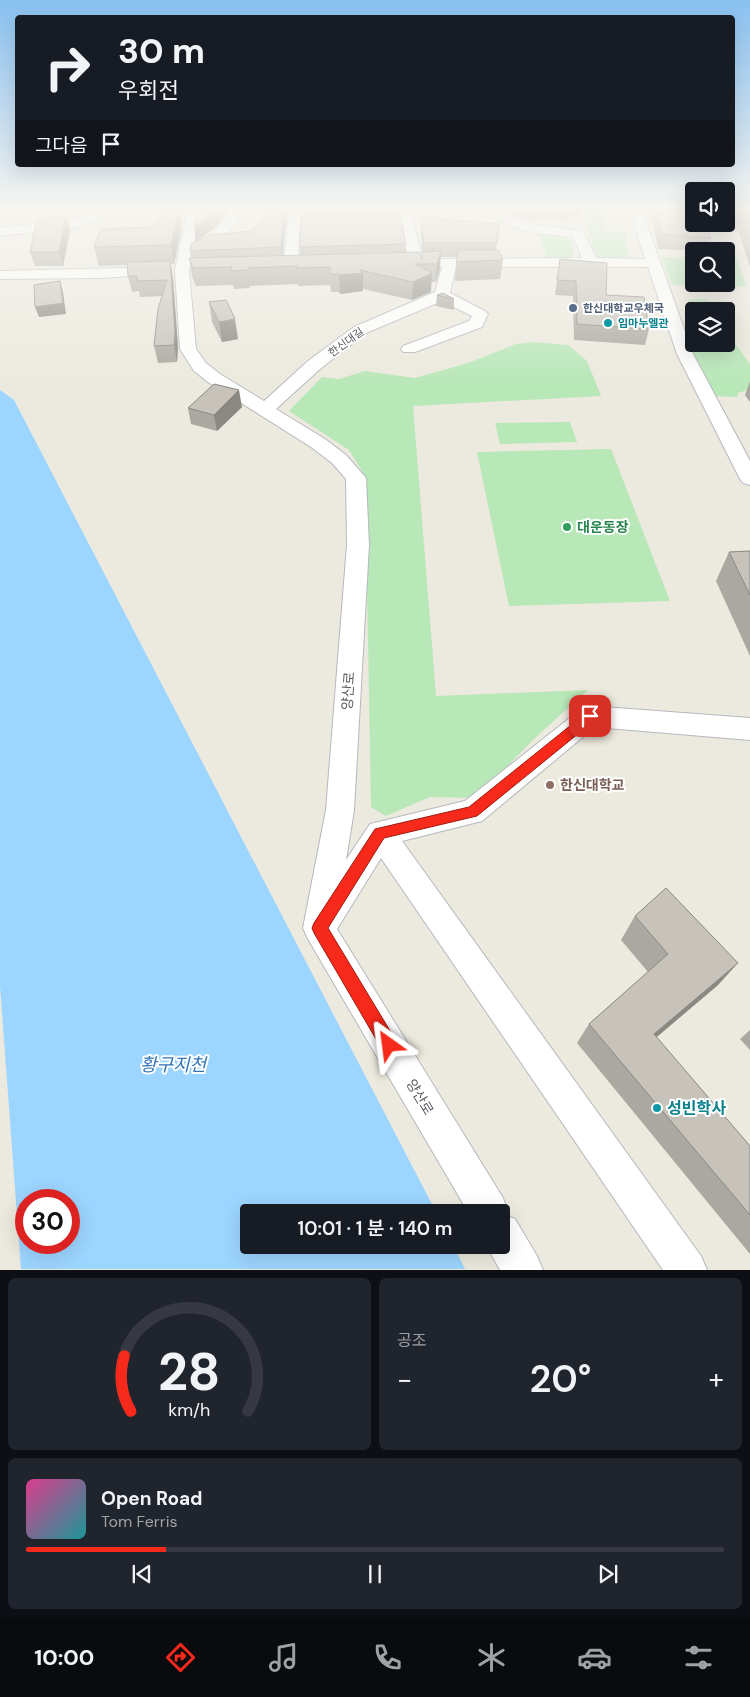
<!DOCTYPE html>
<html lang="ko">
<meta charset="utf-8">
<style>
body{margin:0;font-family:"DM Sans","Noto Sans KR",sans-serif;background:#20242c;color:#f1f3f6;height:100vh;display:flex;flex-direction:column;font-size:19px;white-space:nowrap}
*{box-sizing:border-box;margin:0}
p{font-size:16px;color:#9ea1a6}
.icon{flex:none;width:28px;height:28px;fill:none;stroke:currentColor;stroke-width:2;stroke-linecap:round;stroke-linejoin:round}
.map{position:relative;height:1270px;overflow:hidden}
.drawer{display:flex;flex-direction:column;gap:8px;padding:8px;background:#0d0f14;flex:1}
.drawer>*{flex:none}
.guide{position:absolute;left:15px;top:15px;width:720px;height:152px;border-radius:5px;box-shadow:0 5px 20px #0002;background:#171b24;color:#f1f3f6;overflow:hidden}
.fabs{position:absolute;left:685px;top:182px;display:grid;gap:10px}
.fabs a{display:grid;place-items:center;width:50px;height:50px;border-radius:5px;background:#171b24;box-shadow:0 5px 20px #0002;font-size:25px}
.speed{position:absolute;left:15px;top:1189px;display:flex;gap:10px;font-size:25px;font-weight:700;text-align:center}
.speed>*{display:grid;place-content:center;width:65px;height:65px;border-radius:50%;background:#171b24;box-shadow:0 5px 20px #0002;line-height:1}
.speed .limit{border:8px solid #d22;background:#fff;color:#111}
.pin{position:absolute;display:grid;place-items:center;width:42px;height:42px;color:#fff;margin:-21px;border-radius:10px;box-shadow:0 2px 8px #0006}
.me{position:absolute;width:55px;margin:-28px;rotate:329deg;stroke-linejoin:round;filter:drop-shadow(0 0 4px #0008)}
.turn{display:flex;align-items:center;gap:18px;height:105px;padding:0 20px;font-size:22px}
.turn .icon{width:65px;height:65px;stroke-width:2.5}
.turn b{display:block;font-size:35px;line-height:42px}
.then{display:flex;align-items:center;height:48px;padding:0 20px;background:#0003;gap:10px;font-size:19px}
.big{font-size:38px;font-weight:600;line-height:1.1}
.drawer .card{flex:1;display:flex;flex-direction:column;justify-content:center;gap:8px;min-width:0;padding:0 18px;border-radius:8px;background:#20242c}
.drawer .dial{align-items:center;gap:0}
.dial svg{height:130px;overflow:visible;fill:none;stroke:#363941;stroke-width:7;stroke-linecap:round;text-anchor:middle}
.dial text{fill:#f1f3f6;stroke:none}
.song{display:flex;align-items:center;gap:15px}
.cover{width:60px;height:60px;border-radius:8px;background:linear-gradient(135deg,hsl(330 70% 55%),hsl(180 70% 35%))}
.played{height:5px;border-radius:2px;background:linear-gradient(90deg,#f6291a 20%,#363941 20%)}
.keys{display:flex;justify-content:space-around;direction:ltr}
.heat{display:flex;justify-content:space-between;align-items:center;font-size:28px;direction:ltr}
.drawer .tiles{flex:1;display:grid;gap:8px;grid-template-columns:1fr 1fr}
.card:last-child{grid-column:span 2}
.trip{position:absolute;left:240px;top:1204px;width:270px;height:50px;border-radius:5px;background:#171b24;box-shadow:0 5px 20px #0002;font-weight:600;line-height:50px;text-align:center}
.tab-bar{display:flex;height:80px;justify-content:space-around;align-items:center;background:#090b0e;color:#9ea1a6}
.tab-bar .icon{width:35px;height:35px}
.tab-bar .on{color:#f6291a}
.tab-bar b{font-size:22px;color:#f1f3f6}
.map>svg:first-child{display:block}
</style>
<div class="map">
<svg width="750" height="1270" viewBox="0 0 750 1270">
<rect width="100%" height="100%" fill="#ece9de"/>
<g fill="#b8e7b8">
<polygon points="583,208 602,208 606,231 625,232 629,258 596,258"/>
<polygon points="539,235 562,235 573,242 573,258 547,258"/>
<polygon points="661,257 694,258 694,284 726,284 726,259 737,259 746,285 732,288 672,285"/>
<polygon points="692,299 704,299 726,305 724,311 694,311 694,344 726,344 726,327 729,335 750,364 750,389 738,393 737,397 714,396 692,353 688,301"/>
<polygon points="533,342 568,345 587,361 601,396 413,406 436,696 588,690 537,736 476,798 430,797 386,816 371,807 365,476 349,450 289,411 322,377 339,379 365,371 415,378 468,363 516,344"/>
<polygon points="570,422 577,442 500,444 495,423"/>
<polygon points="611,449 670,601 509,606 477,452"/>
</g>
<path fill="#9cd5ff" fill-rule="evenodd" d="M0 390 14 400 436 1212H249V1245H453L465 1269H21L0 986ZM26 1200H69V1242H26Z"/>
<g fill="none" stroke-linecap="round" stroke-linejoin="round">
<defs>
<g id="minor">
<polygon points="116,208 145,208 143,211 102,218 78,227 0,236 0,228 76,219 94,212"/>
<path d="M188 208H200L194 245C210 236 224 227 229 208H241C237 228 214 254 192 254L189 270 196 349 206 363 220 374 264 401 308 361 354 327 435 292 442 267 404 266 402 263 408 259 401 225 369 226 362 222 364 219 400 217 398 208H410L422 259 582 258 573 237C544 234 507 234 488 208H501L514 218 533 224 583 231 596 258 645 259 629 208H641L693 354 750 461V485L743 483 740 479 677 354 648 267H456L450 293 485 311 488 314 482 327 415 352H403L401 349 403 346 469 321 472 316 442 301 366 333 320 369 276 409 325 439 346 455 366 478 369 545 354 810 346 860 370 824 465 801 581 709 590 706 750 718V740L595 727 482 821 402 841 701 1256 707 1270H663L381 858 337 929 503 1198 508 1212 507 1216 515 1219 537 1256 543 1270H500L486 1245H501V1212H468L308 939 303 928 326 810 347 545 346 479 332 463 311 447 208 382 194 371 180 349 175 270Z"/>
<polygon points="289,208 301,208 301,220 333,219 340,223 333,227 300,228 298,266 296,269 286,269 284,266"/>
<polygon points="161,267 166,268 168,271 166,274 99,278 0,279 0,271"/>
</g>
</defs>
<use href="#minor" stroke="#b5b8bd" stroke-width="2"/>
<use href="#minor" fill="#fff" fill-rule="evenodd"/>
</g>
<g fill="#aba8a1">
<polygon points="287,208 283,255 300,255 299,247 303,217 302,208 398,208 398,214 406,244 406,252 421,259 422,252 421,247 422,216 439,219 499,224 496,250 503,260 500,279 455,281 456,262 457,257 440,257 440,269 436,282 431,282 431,292 412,300 363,289 363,291 340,294 339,292 331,292 330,285 298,286 298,284 250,286 250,288 234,289 233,285 196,286 192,276 189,258 191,258 190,251 251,231"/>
<polygon points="503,208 584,208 579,215 560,220 525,219 513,215"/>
<polygon points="647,208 694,208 711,238 707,251 658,249 650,209"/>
<polygon points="726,208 750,208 750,267 738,230 733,230 726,211"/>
<polygon points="182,227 174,264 171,264 173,277 178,348 177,362 158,363 154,346 162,296 140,297 139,291 132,292 128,276 128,265 99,266 94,247"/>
<polygon points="70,230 63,266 35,266 30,252"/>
<polygon points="560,259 606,295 649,329 645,345 574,340 573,296 555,295"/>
<polygon points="437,295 454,299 454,310 436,306"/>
<polygon points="209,302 238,339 222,342 212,322"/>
<polygon points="750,381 750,402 745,395"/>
<polygon points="242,407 217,431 191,424 188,408"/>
<polygon points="750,551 750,656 716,581 729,552"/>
<polygon points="635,916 718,985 656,1037 750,1146 750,1254 577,1043 589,1024 648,972 621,940"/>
<polygon points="750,1030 750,1050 740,1039"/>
</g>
<g fill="#8b8883">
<polygon points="218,208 225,208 225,215 217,226 196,242 194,227"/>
<polygon points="285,208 287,208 282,260 281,247"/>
<polygon points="561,208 584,208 579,215 560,220"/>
<polygon points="179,209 182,227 174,264 171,245"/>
<polygon points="66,216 70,230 63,266 59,252"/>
<polygon points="441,251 440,269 436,282 437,264"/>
<polygon points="170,261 173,277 178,348 177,362 174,345"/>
<polygon points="363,273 363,291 340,294 339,275"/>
<polygon points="432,273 431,292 412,300 413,282"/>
<polygon points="60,281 63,292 66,314 39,317 35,307"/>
<polygon points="235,319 238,339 222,342 219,322"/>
<polygon points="239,390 242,407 217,431 214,415"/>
<polygon points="738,963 718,985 638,1053 654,1034"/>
</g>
<g fill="#c7c3bb" stroke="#8b8883">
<polygon points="198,208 218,208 215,212 194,227"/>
<polygon points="263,208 285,208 281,247 190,251 191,244 211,235 251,231 262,220"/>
<polygon points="656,208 694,208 694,224 707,224 711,238 661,234"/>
<polygon points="747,208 750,208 750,218"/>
<polygon points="162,209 179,209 171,245 94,247 101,229 153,227 155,222 158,222"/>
<polygon points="400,214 406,244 299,247 301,217"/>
<polygon points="66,216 59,252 30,252 37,219"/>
<polygon points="422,216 438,216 439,219 499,224 497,243 424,243 422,233"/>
<polygon points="459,250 498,250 503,260 456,262"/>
<polygon points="441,251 437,264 415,264 432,273 413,282 360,270 363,273 339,275 339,274 330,274 330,267 297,268 297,266 248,268 248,270 231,271 232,267 193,268 189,258 419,252 422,259 422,252"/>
<polygon points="560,259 607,263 606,295 644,297 649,329 577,324 576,281 557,280"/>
<polygon points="170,261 175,332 174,345 154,346 158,309 167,280 137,281 137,276 128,276 127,262"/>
<polygon points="60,281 63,303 35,307 34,285"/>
<polygon points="443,293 454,299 437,295"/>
<polygon points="226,300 235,319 219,322 209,302"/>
<polygon points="214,384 239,390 214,415 188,408"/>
<polygon points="750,551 750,595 729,552"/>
<polygon points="666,888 738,963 654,1034 750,1146 750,1215 589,1024 668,954 635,916"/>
</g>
<linearGradient id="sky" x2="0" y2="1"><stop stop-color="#89c1f1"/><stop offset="0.54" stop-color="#f6f5f0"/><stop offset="1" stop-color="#f6f5f0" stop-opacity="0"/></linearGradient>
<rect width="750" height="386" fill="url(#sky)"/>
<polygon fill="#f6291a" stroke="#a01b11" points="590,711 595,713 596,716 595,720 477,816 384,838 328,928 395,1039 397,1045 395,1051 389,1053 383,1051 314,933 312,928 314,923 375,829 469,807 586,713"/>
<circle fill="#5c6f8a" stroke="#fff" stroke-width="2" cx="573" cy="308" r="5"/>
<g fill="#0f9aa8" stroke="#fff" stroke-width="2">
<circle cx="608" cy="323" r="5"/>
<circle cx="657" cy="1108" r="5"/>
</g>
<circle fill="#2e9e5b" stroke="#fff" stroke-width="2" cx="567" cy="527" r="5"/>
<circle fill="#8d6e63" stroke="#fff" stroke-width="2" cx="550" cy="785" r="5"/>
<g text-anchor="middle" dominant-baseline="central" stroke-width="4" stroke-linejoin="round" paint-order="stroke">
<g font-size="11" font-weight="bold" fill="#4e5e75" stroke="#fff" text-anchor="start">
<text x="583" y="308">한신대학교우체국</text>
</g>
<g font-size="11" font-weight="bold" fill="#0d838f" stroke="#fff" text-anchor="start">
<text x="618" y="323">임마누엘관</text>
</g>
<g font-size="11" fill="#585c61" stroke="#fff">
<text transform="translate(346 342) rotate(-36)">한신대길</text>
</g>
<g font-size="14" font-weight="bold" fill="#27864d" stroke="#fff" text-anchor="start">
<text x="577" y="527">대운동장</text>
</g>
<g font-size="14" fill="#585c61" stroke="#fff">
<text transform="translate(348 691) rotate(-86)">양산로</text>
<text transform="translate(420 1097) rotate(59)">양산로</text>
</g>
<g font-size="14" font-weight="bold" fill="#785e54" stroke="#fff" text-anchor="start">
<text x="560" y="785">한신대학교</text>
</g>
<g font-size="16" font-weight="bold" fill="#0d838f" stroke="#fff" text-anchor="start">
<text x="667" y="1108">성빈학사</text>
</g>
<g font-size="18" font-style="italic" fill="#3275b8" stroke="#fff">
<text x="173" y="1065">황구지천</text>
</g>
</g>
</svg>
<div class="fabs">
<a><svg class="icon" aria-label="sound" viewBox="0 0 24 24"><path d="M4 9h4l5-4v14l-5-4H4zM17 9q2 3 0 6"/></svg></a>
<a><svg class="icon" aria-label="search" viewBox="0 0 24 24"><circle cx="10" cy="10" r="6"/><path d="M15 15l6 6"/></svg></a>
<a><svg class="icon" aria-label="layers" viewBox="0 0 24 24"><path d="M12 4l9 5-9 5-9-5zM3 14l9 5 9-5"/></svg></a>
</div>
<div class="speed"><div class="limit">30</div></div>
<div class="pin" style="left:590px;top:716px;background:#d93025"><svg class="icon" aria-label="arrive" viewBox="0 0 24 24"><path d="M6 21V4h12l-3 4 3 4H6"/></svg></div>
<svg class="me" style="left:389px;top:1045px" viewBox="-20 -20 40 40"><path d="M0-17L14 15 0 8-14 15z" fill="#f6291a" stroke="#fff" stroke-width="4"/></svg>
<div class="trip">10:01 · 1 분 · 140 m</div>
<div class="guide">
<div class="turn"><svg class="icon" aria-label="right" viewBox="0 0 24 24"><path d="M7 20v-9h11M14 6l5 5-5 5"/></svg><div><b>30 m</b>우회전</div></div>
<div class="then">그다음<svg class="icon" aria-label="arrive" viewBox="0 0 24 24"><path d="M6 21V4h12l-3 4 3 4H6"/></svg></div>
</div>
</div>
<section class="drawer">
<div class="tiles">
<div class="card dial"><svg viewBox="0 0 100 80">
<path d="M14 69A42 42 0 1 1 86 69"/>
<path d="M14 69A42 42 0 0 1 10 35" stroke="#f6291a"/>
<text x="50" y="56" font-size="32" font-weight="700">28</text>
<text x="50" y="72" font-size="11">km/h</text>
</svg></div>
<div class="card"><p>공조</p>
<div class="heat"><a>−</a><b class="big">20°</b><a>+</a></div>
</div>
<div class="card">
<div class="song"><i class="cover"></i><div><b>Open Road</b><p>Tom Ferris</p></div></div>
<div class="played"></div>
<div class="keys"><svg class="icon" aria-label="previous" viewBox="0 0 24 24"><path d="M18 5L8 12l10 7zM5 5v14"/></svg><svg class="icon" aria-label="pause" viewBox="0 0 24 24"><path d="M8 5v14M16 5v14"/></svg><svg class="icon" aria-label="next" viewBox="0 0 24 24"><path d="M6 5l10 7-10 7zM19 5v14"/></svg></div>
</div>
</div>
</section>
<nav class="tab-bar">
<b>10:00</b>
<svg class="icon on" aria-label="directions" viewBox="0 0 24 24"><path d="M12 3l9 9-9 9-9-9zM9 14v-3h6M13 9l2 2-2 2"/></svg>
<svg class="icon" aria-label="music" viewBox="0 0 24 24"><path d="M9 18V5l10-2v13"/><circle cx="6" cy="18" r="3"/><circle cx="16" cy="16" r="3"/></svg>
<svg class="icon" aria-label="phone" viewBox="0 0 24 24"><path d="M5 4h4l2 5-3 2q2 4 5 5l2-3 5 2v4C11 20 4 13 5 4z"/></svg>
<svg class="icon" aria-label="climate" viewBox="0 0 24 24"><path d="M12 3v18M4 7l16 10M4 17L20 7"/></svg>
<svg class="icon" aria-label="car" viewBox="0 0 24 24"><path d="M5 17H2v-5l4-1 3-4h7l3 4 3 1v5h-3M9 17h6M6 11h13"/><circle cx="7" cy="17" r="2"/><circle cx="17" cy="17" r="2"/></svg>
<svg class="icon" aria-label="filters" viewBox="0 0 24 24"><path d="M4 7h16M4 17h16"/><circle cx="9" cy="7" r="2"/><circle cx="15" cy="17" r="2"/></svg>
</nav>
